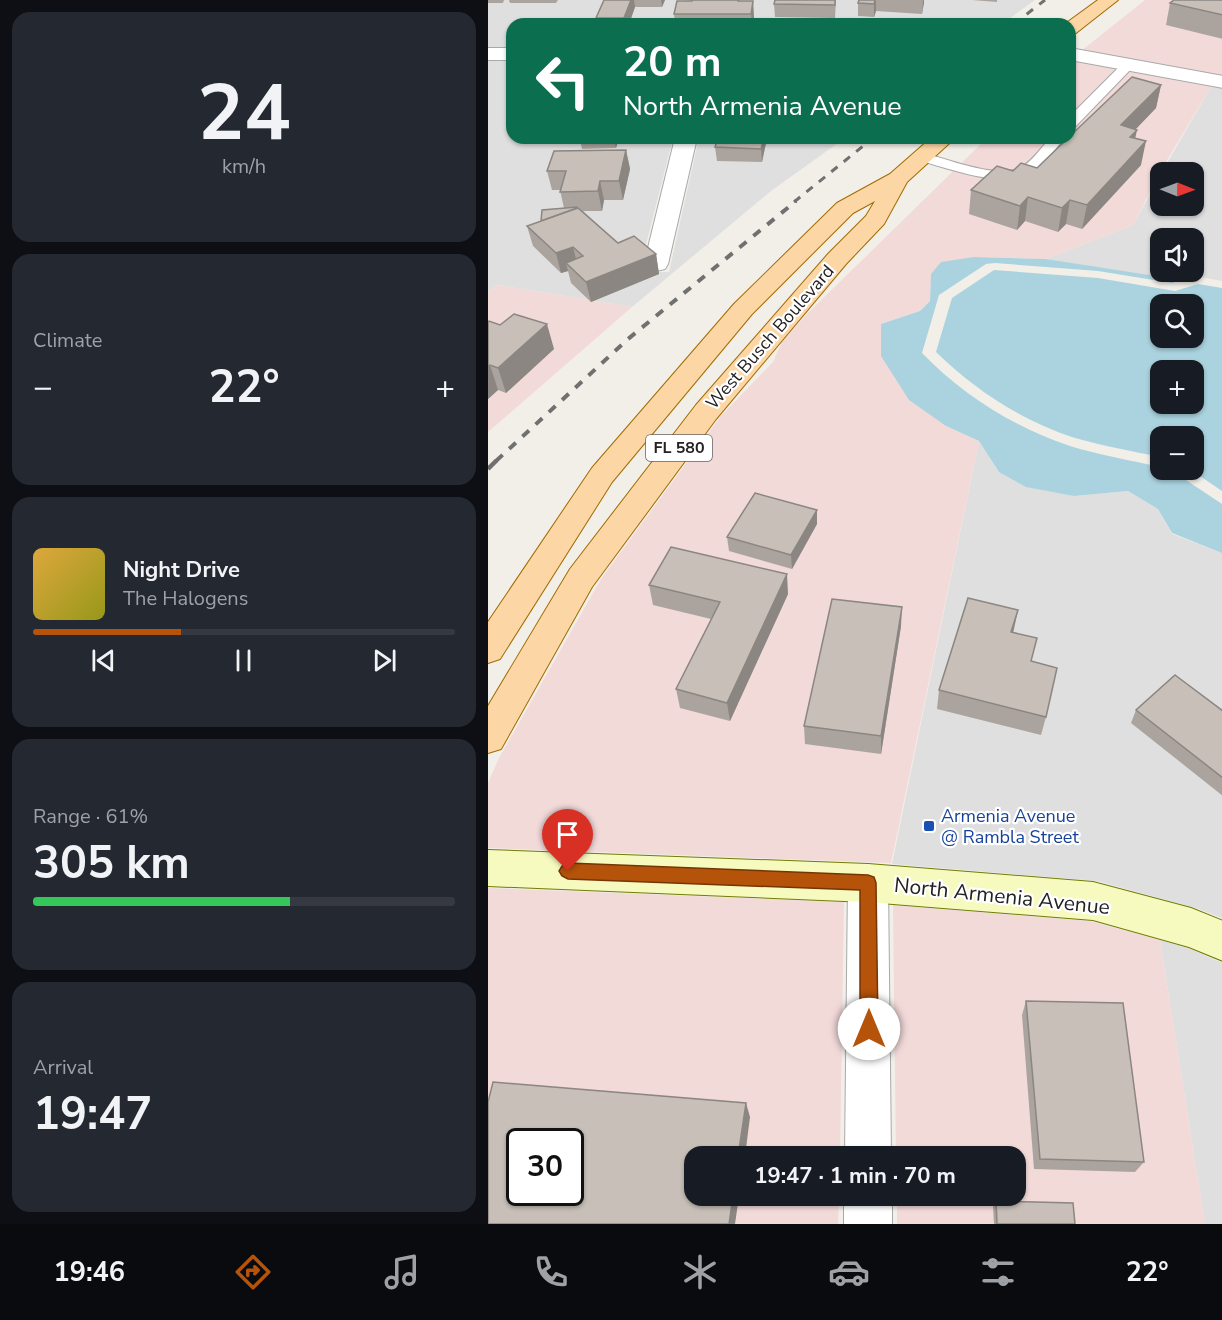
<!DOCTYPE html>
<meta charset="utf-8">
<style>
body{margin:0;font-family:"Nunito Sans",sans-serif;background:#242831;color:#f1f3f6;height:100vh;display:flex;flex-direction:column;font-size:22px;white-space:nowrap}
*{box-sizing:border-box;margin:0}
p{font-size:20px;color:#9ea1a6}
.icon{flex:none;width:33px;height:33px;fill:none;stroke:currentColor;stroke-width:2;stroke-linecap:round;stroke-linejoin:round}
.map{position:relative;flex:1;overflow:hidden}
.details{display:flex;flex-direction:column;gap:12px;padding:12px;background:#0d0f14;width:488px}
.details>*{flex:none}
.hud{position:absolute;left:18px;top:18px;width:570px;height:126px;border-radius:18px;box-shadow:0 2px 4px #0004;background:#0b6e4f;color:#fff;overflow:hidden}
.needle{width:39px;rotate:91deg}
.buttons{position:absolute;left:662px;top:162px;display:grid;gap:12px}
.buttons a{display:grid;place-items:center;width:54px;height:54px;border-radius:12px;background:#171b24;box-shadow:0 2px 4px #0004;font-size:30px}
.speed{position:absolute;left:18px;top:1128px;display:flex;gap:12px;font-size:30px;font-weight:700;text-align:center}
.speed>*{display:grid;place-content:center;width:78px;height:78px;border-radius:50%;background:#171b24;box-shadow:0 2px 4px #0004;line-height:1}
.speed .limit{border:3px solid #111;border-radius:9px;background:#fff;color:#111}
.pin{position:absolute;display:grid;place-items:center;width:51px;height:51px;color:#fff;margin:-62px -26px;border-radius:50% 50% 50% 0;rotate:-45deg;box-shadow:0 0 6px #0007}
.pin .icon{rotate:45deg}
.me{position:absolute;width:66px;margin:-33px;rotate:0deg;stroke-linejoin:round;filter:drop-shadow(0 0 4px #0008)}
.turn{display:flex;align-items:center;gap:21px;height:126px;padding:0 18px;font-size:27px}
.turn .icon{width:78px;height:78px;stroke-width:2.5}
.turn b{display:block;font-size:42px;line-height:51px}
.big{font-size:45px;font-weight:700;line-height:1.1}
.details .widget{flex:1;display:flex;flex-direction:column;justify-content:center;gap:9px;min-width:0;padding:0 21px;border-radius:18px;background:#242831}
.details .dial{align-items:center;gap:0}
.dial b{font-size:78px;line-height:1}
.song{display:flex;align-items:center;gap:18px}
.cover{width:72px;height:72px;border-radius:9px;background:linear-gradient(135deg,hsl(40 70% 55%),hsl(60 70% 35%))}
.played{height:6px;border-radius:3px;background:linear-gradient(90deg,#b45309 35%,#363941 35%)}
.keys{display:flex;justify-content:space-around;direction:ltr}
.heat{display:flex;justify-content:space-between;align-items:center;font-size:33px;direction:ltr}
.charge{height:9px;border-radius:4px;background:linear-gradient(90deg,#34c759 61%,#363941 0)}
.trip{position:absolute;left:196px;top:1146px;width:342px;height:60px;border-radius:18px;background:#171b24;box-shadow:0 2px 4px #0004;font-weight:700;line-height:60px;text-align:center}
.menu{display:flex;height:96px;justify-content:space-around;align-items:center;background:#090b0e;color:#9ea1a6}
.menu .icon{width:42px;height:42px}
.menu .selected{color:#b45309}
.menu b{font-size:27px;color:#f1f3f6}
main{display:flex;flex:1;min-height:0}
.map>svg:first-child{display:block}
</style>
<main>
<section class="details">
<div class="widget dial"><b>24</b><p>km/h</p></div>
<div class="widget"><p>Climate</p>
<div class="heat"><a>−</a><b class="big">22°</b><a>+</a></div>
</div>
<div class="widget">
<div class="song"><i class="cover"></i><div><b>Night Drive</b><p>The Halogens</p></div></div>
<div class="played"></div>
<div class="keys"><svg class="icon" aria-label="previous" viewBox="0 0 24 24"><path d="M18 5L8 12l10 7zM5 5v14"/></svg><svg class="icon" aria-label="pause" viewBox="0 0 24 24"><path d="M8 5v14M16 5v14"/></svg><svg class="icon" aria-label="next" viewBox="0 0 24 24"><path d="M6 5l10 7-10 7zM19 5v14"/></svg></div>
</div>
<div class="widget"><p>Range · 61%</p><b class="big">305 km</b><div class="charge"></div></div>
<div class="widget"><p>Arrival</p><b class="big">19:47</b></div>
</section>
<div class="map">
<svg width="735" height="1224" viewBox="0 0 735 1224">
<rect width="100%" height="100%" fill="#f2efe9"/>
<g fill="#e0dfdf" fill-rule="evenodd">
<polygon points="0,0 547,0 514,24 24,24 24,50 0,49"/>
<polygon points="0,59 24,59 24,138 185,138 151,272 181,272 211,138 357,138 283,191 144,307 9,285 0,292"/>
<path d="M724 85 734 87V281L712 277 693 280 675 279 558 259 645 225 672 176V206H705V172H674ZM672 238H705V272H672Z"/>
<polygon points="491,441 511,472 586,496 640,491 670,509 684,534 734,553 734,918 711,909 609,881 404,864"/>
<polygon points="672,940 698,947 734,963 734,1224 717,1224"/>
</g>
<g fill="#f2dad9" fill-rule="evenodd">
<polygon points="657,0 734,0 734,77 593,51"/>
<polygon points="583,59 724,85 672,172 645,225 558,259 486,257 443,274 442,301 432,311 393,324 458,426 491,441 403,863 0,848 0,783 11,758 113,579 232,417 285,362 294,342 319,314 499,138 582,138"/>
<polygon points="9,285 144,307 0,432 0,292"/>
<path d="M0 888 356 902 352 1156H207V1196H351L350 1224H0ZM32 1142H82V1192H32Z"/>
<polygon points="405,905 602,921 672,940 717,1224 409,1224 409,1196 528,1196 528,1156 408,1156"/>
</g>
<g fill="#aad3df" fill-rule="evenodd">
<path d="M486 257 558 259 693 280 684 283 610 271 507 263 498 264 451 295 434 353C475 395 525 427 582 446 611 455 642 460 672 467V470H683L734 504V553L684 533 670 509 640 491 586 496 538 487 511 472 491 441 458 426 421 400 393 356V324L432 311 442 301 443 274 453 262Z"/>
<path d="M506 270 610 278 687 291 710 284 734 288V491L703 470H705V436H672V457C644 451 615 446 587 438 534 421 487 390 448 352L464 298ZM672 304H705V338H672ZM672 370H705V404H672Z"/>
</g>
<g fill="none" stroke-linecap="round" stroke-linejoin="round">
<defs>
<g id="service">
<polygon points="640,61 646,65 644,68 587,127 582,128 582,116 636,62"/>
<path d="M562 138H576C567 150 556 164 544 172 515 190 460 168 430 160L428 157 435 153C460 159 508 179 532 168 544 162 553 148 562 138Z"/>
</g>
<g id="minor">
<rect x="0" y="48" width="24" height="12"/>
<polygon points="582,48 735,76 735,88 582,60"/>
<polygon points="187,138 209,138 180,264 177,269 168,271 159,269 156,264"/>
<polygon points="380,864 394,870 400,883 403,1156 357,1156 360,883 366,870"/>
<rect x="356" y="1196" width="48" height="28"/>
</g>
<polygon id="secondary" points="0,850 380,864 605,882 703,908 735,921 735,961 701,947 605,920 380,902 0,886"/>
<g id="primary">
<polygon points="610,0 630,0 588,33 582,35 582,24 577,24"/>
<polygon points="443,138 467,138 419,182 396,224 358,264 228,419 104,587 13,749 0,753 0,706 82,569 208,405 340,254 378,216 387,201 365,213 264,314 124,482 12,659 0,663 0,622 104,468 246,304 349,203 402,174"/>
</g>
</defs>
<use href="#service" stroke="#a9a9a9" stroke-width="2"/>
<use href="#minor" stroke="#a9a9a9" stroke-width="2"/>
<use href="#secondary" stroke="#707d05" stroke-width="2"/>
<use href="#primary" stroke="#a06b00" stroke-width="2"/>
<use href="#service" fill="#fff" fill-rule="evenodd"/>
<use href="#minor" fill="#fff" fill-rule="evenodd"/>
<use href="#secondary" fill="#f7fabf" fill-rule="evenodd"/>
<use href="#primary" fill="#fcd6a4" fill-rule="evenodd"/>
<g stroke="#707070" stroke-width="3" stroke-dasharray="8 8" stroke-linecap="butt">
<polyline points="526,24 557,0"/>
<polyline points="306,202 385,138"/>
</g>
<polyline stroke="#707070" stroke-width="4" stroke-dasharray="9 9" stroke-linecap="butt" points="8,461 140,339 308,201"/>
<polyline stroke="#707070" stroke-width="4.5" stroke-dasharray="12 12" stroke-linecap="butt" points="0,469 9,460"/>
</g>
<g fill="#aba49e">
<polygon points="0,0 16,0 15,3 0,3"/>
<polygon points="21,0 70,0 68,3 22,3"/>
<polygon points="116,0 177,0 174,7 147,7 141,24 109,24 108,18"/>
<polygon points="196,0 251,0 252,1 265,1 266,19 266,24 187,24 186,14 205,1"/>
<polygon points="348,0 347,18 287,17 286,4"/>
<polygon points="371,0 436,0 434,14 388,11 386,17 370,16 370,3"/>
<polygon points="484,0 509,0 509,2"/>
<polygon points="735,0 735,39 678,25 682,3"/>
<polygon points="673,85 668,108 647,129 647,138 653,165 594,229 578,224 570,232 537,221 529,230 481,214 483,190 525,171 549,168"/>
<polygon points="79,138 131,138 128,148 94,149 92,140 80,140"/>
<polygon points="230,138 279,138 274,162 229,161 227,147"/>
<polygon points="138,150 142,169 135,200 116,200 114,211 95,211 130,243 168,254 171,274 103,302 83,283 80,271 73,273 45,246 39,226 53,221 76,208 72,190 64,190 59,171"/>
<polygon points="0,322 66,349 18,393 10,390 0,399"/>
<polygon points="329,524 304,569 241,551 239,537"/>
<polygon points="161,585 300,594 242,721 192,708 188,689 223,619 165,605"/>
<polygon points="413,626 393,754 317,744 316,726"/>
<polygon points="525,632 544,661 558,717 553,735 449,709 451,690"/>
<polygon points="648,710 735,711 735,796 643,723"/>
<polygon points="538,1001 656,1162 647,1172 546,1169 534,1015"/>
<polygon points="508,1201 587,1224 506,1224 505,1207"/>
</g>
<g fill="#8b8681">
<polygon points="143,0 146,0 147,7 141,24 137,24 136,18"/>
<polygon points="173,0 177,0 174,7"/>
<polygon points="388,0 388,11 386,17 386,4"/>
<polygon points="435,0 436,0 436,3 434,14"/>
<polygon points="265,1 266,19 266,24 264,24 263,14"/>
<polygon points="673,85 668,108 629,149 633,125"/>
<polygon points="649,130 644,153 642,137"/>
<polygon points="126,138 131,138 128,148"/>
<polygon points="276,138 279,138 274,162 273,149"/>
<polygon points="658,141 653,165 594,229 599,205"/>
<polygon points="138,150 142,169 135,200 131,181"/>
<polygon points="112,181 116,200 114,211 110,191"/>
<polygon points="540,197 537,221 529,230 532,206"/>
<polygon points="582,200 578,224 570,232 574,208"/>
<polygon points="85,247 90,267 78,263 80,271 73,273 68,253"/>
<polygon points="168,254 171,274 103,302 98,282"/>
<polygon points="59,324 66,349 18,393 10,368"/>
<polygon points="2,365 10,390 0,399 0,367"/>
<polygon points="329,510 329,524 304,569 303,555"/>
<polygon points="299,574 300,594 242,721 239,703"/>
<polygon points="414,607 413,626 393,754 393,736"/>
<polygon points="530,610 526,629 520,651 523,632"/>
<polygon points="258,1103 262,1117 257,1156 250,1156"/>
<polygon points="245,1196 251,1196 247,1224 241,1224"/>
</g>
<g fill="#c7bfb8" stroke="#8b8681" stroke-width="1.5" fill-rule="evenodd">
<polygon points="116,0 143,0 136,18 108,18"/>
<polygon points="205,0 250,0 250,1 265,1 263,14 186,14 189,1 204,1"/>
<polygon points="287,0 347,0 347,5 286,4"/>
<polygon points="371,0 387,0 386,4 370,3"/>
<polygon points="686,0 735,0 735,15 682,3"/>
<polygon points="644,77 673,85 633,125 649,130 642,137 658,141 599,205 582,200 574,208 540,197 532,206 483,190 509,166 525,171 533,163 549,168 580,138 582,138 582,136"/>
<polygon points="230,138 276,138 273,149 227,147"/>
<polygon points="138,150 131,181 112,181 110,191 72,192 78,171 59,171 66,151"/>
<polygon points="89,207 89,208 53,221 54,210"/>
<polygon points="90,208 130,243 146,236 168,254 98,282 78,263 95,256 85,247 68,253 39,226"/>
<polygon points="26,314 59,324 10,368 2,365 0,367 0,322 1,321 12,325"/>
<polygon points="267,493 329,510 303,555 239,537"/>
<polygon points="183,547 299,574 239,703 188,689 232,602 161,585"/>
<polygon points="480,598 530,610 523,632 549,638 543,661 569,668 558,717 451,690"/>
<polygon points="344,599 414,607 393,736 316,726"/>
<polygon points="687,675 735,711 735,778 648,710"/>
<polygon points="538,1001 635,1003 656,1162 552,1159"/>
<path d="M5 1082 258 1103 250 1156H207V1196H245L241 1224H0V1102ZM32 1142H82V1192H32Z"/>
<polygon points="508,1201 585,1203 587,1224 509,1224"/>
</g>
<polygon fill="#b45309" stroke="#753606" stroke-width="1.5" points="80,863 380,875 386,877 388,883 390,1029 387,1035 381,1038 374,1035 372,1029 372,890 80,879 74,876 71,871 74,866"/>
<rect fill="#1a4fb4" stroke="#fff" stroke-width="2" x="435" y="820" width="12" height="12" rx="3"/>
<g text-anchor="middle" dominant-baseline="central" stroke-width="4.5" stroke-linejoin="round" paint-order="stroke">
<rect fill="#fff" stroke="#646464" stroke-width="1.5" x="158" y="435" width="66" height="26" rx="4.5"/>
<g font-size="16" font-weight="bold" fill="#222">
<text x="191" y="448">FL 580</text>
</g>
<g font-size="18" fill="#222" stroke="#fff">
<text transform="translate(282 337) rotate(-49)">West Busch Boulevard</text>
</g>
<g font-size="18" fill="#164399" stroke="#fff" text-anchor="start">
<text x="453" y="816">Armenia Avenue<tspan x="453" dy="21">@ Rambla Street</tspan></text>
</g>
<g font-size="21" fill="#222" stroke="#fff">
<text transform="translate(514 896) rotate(6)">North Armenia Avenue</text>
</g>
</g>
</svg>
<div class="buttons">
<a><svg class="needle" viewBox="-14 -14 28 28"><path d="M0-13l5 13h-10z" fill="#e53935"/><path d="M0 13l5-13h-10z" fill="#9ea1a6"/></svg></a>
<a><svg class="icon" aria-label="sound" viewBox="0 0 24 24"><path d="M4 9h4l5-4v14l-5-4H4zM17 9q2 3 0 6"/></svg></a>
<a><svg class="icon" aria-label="search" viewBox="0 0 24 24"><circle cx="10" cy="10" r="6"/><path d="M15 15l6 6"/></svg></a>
<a>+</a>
<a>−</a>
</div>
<div class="speed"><div class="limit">30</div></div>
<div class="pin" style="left:80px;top:871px;background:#d93025"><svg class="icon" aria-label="arrive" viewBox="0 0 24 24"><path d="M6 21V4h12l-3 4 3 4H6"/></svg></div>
<svg class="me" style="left:381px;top:1029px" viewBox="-20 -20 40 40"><circle r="19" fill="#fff"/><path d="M0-13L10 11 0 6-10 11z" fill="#b45309"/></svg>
<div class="trip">19:47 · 1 min · 70 m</div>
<div class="hud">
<div class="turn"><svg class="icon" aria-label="left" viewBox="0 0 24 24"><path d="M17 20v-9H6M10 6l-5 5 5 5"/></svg><div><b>20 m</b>North Armenia Avenue</div></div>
</div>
</div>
</main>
<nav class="menu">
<b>19:46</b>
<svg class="icon selected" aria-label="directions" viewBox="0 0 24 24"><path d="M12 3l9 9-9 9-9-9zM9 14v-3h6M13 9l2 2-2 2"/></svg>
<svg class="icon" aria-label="music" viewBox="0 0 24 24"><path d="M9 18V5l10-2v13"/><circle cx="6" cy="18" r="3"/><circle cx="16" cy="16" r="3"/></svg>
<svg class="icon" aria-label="phone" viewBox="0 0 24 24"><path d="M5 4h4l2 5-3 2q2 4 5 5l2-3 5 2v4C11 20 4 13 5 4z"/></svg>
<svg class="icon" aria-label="climate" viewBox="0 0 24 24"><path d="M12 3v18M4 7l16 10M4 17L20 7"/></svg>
<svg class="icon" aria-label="car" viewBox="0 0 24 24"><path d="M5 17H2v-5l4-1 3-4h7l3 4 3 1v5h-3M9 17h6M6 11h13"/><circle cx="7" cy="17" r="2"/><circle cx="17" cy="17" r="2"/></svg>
<svg class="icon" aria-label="filters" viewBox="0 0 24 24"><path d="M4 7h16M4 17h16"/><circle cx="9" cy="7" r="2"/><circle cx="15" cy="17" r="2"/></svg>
<b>22°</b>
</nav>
